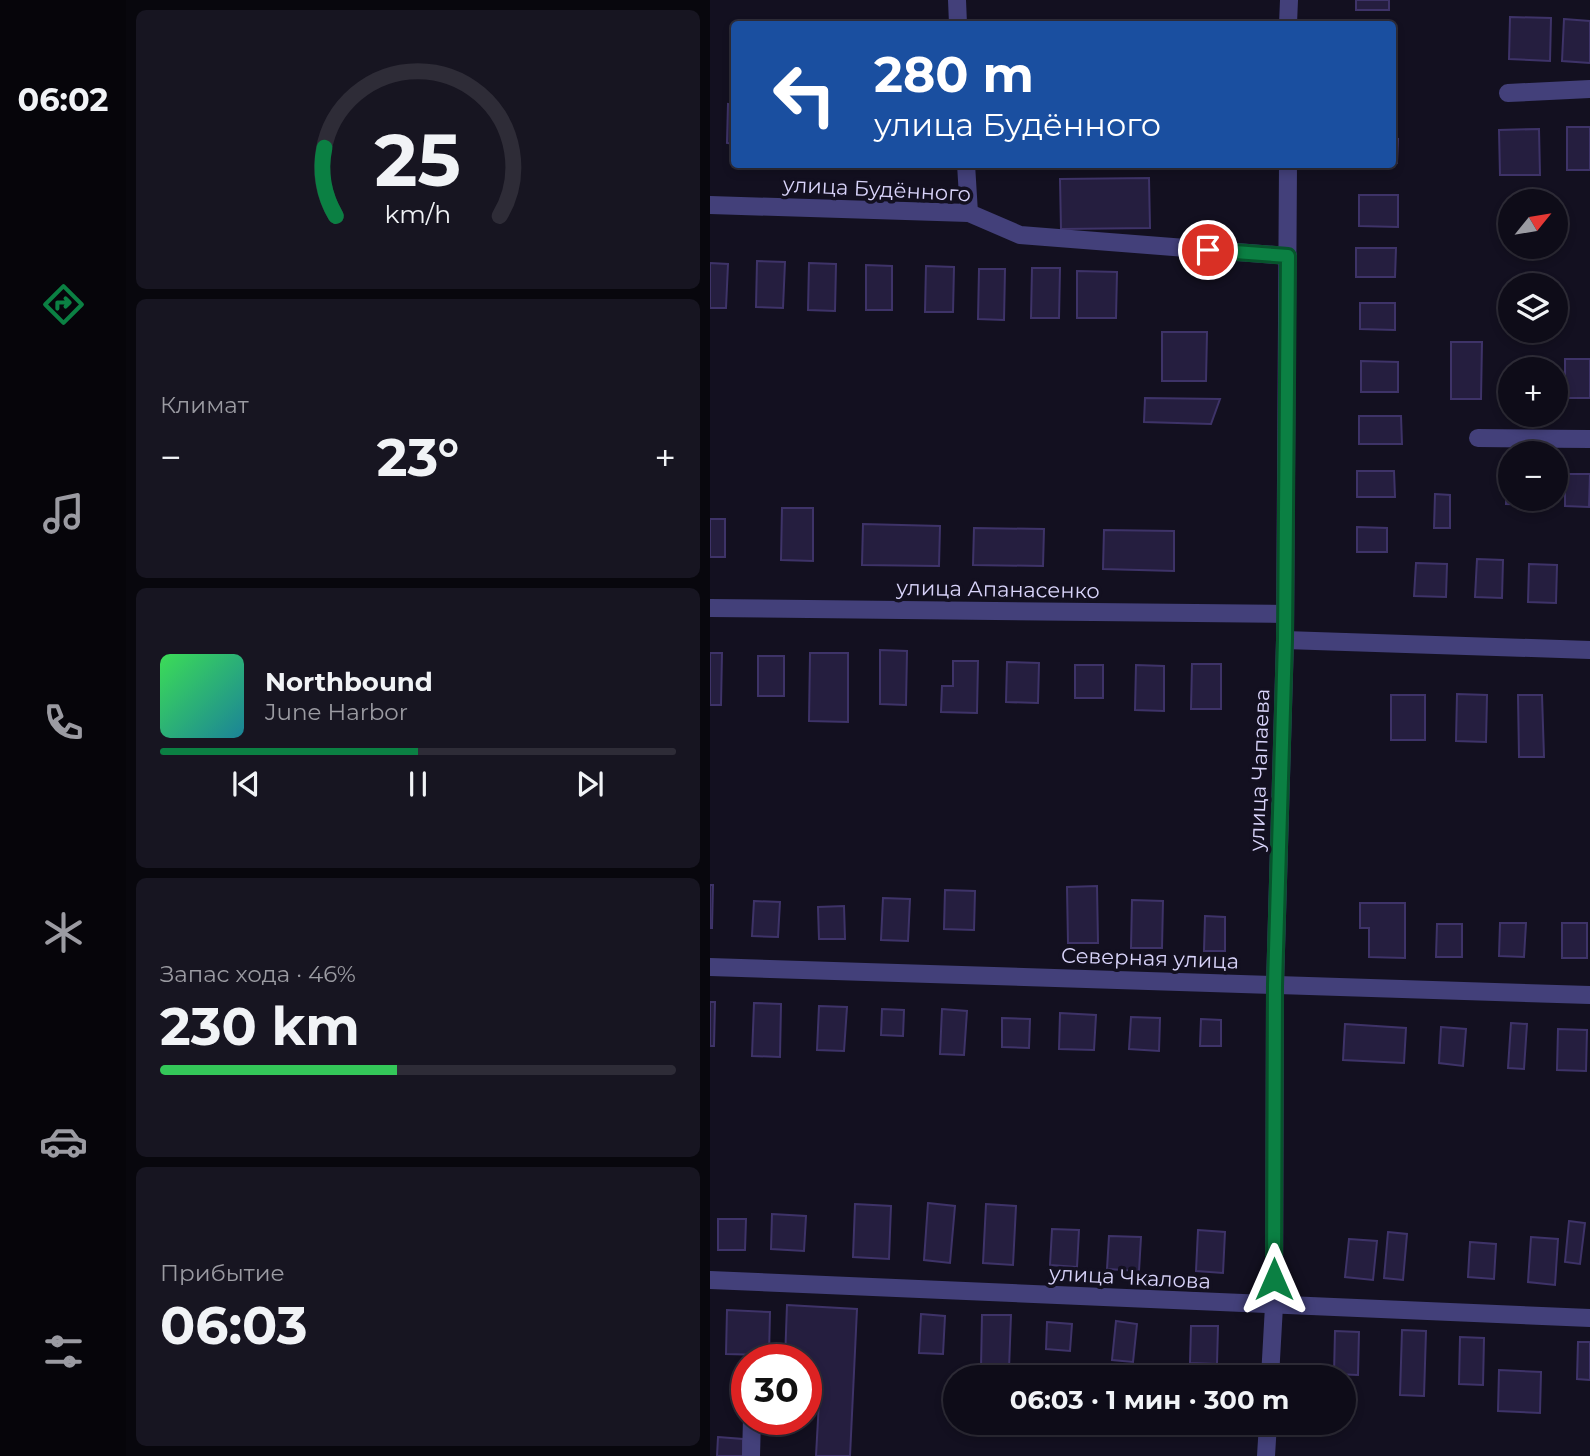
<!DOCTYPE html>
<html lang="ru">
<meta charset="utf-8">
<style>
body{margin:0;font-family:Montserrat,sans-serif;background:#171521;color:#f1f3f6;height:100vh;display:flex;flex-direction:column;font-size:26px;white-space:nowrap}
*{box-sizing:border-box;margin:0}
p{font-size:23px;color:#9b9ba2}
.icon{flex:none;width:38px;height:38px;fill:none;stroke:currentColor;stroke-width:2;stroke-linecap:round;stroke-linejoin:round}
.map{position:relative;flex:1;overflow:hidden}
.drawer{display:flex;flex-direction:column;gap:10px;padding:10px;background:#08070d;width:584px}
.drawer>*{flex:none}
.top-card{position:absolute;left:21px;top:21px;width:665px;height:147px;border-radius:7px;box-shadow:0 4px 10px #0003,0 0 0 2px #2e2c37;background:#1a4fa0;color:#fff;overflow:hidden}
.needle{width:46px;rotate:60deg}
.tools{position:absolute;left:788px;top:189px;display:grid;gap:14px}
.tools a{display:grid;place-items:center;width:70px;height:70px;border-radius:50%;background:#0e0c18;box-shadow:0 4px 10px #0003,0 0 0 2px #2e2c37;font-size:35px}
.speed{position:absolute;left:21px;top:1344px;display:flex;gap:14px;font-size:35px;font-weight:700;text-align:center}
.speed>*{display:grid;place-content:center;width:91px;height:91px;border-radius:50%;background:#0e0c18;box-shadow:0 4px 10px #0003,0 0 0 2px #2e2c37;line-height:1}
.speed .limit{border:10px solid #d22;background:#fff;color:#111}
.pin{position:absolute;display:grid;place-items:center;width:60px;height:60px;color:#fff;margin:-30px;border:4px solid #fff;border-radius:50%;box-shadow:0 2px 7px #0007}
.me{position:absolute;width:77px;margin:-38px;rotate:0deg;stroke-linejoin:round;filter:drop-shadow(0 0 5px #0008)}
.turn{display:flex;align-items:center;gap:24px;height:147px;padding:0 28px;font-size:32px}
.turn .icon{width:91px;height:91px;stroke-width:2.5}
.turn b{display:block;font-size:49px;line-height:60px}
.big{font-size:52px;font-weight:700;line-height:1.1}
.drawer .widget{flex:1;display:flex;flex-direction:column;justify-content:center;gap:10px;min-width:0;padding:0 24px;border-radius:10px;background:#171521}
.drawer .dial{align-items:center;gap:0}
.dial svg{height:182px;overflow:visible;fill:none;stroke:#2e2c37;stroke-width:7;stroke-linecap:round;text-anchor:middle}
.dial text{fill:#f1f3f6;stroke:none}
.song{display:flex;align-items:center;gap:21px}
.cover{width:84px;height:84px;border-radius:10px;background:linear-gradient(135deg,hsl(130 70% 55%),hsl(190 70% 35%))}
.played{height:7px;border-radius:4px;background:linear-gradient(90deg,#0b8043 50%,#2e2c37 50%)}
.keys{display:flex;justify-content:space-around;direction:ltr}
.heat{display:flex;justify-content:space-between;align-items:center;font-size:38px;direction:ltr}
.charge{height:10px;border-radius:5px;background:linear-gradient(90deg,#34c759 46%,#2e2c37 0)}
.trip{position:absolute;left:233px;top:1365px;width:413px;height:70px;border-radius:35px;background:#0e0c18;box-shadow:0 4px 10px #0003,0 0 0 2px #2e2c37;font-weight:700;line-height:70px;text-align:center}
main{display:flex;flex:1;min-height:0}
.tab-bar{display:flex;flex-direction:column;width:126px;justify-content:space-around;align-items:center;background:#06050a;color:#9b9ba2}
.tab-bar .icon{width:49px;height:49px}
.tab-bar .on{color:#0b8043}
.tab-bar b{font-size:32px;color:#f1f3f6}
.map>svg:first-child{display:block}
</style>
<main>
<nav class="tab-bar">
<b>06:02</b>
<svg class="icon on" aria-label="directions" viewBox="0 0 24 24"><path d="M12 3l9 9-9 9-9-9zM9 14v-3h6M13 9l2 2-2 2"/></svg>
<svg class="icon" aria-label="music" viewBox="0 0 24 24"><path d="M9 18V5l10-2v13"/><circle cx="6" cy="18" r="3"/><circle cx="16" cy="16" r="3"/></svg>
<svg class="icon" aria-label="phone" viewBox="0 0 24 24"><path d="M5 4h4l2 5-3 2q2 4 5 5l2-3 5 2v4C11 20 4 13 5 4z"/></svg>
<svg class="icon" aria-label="climate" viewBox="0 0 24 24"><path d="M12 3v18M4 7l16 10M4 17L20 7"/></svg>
<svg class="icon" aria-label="car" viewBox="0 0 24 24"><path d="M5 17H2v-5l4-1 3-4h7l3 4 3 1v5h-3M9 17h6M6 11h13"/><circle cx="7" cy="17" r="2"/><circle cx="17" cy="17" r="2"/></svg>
<svg class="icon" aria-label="filters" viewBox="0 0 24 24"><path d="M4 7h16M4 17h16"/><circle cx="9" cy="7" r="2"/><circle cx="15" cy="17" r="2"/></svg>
</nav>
<section class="drawer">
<div class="widget dial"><svg viewBox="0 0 100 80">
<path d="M14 69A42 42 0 1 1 86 69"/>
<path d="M14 69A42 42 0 0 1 9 39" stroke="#0b8043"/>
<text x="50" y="56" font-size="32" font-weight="700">25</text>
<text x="50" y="72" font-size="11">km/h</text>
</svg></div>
<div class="widget"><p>Климат</p>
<div class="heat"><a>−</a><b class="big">23°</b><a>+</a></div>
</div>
<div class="widget">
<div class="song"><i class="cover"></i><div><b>Northbound</b><p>June Harbor</p></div></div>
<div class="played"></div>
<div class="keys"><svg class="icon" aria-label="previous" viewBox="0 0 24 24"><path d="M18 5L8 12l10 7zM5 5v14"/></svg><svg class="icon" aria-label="pause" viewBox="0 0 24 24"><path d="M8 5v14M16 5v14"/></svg><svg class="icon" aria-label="next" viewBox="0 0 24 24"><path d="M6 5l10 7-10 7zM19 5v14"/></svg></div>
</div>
<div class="widget"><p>Запас хода · 46%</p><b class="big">230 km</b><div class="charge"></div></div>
<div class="widget"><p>Прибытие</p><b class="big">06:03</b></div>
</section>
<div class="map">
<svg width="880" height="1456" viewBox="0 0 880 1456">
<rect width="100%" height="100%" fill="#131020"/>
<g fill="#251e3f" stroke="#3e3368" stroke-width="2">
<rect x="646" y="0" width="33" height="10"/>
<polygon points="800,17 841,18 840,61 799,59"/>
<polygon points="854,19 880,21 880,63 852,61"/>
<polygon points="18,104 24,105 24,144 17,143"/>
<rect x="857" y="127" width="23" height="43"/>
<polygon points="829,129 830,175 790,175 789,130"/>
<polygon points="682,139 688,139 687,163 682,163"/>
<polygon points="439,178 440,228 351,229 350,179"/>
<polygon points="649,195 688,195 688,227 649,226"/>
<polygon points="646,248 686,248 685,277 646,277"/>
<polygon points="47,261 75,262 73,308 46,307"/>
<polygon points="0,263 18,264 16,308 0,308"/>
<polygon points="99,263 126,264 125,311 98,310"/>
<polygon points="156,265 182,266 182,310 156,310"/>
<polygon points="216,266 244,267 243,312 215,312"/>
<polygon points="322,268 350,268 349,318 321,318"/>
<polygon points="269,269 295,269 294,320 268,319"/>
<polygon points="367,271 407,272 406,318 367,318"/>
<polygon points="650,303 685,303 685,330 650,329"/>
<polygon points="452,332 497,332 496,381 452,381"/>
<polygon points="741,342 772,342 771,399 741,399"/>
<rect x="855" y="359" width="25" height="39"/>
<polygon points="651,361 688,362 688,392 651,392"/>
<polygon points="801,365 827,366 827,369 801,369"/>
<polygon points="435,398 510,399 501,424 434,422"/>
<polygon points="649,416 691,416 692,444 649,444"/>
<polygon points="647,471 684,471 685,497 647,497"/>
<polygon points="797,472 800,472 800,499 824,499 824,505 796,504"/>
<polygon points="855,474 880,474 879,507 855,506"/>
<polygon points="725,494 740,495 740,528 724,528"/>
<polygon points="72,508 103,508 103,561 71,560"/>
<rect x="0" y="519" width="15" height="38"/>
<polygon points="153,524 230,526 229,566 152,565"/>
<polygon points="647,527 677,528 677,552 647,552"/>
<polygon points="264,528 334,529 333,566 263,565"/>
<polygon points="394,530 464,531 464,571 393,569"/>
<polygon points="767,559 793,560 792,598 765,597"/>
<polygon points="706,563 737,564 736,597 704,596"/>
<polygon points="819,564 847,565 846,603 818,602"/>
<polygon points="170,650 197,651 196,705 170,704"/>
<polygon points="0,653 12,653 11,705 0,705"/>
<polygon points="100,653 138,653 138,722 99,721"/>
<rect x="48" y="656" width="26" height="40"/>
<polygon points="243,661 268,661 267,713 231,712 232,686 243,686"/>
<polygon points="297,662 329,663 328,703 296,702"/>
<polygon points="482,664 511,664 511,709 481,709"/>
<rect x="365" y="665" width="28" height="33"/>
<polygon points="426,665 454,666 454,711 425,710"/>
<polygon points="747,694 777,695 776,742 746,741"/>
<rect x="681" y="695" width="34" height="45"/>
<polygon points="808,695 832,695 834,757 809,757"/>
<polygon points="0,885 3,885 2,928 0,928"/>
<polygon points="387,886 388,943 358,943 357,887"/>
<polygon points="235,890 265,891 264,930 234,929"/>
<polygon points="173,898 200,899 198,941 171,940"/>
<polygon points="422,900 453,901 452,948 421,948"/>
<polygon points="44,901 70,902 68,937 42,936"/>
<polygon points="650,903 695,903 695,958 659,957 659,928 650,928"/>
<polygon points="134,906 135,939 109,939 108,907"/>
<polygon points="495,916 515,917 515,951 494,951"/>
<polygon points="790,923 816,923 814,957 789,956"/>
<rect x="852" y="923" width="25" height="35"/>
<polygon points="727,924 752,924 752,957 726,957"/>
<polygon points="0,1002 5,1002 4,1046 0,1046"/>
<polygon points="44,1003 71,1004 70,1057 42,1056"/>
<polygon points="109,1006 137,1007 134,1051 107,1050"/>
<polygon points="172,1009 194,1010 193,1036 171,1035"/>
<polygon points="232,1009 257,1011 254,1055 230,1054"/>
<polygon points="350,1013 386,1015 384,1050 349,1049"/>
<polygon points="421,1017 450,1018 449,1051 419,1049"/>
<polygon points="292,1018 320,1019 319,1048 292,1047"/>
<polygon points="491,1019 511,1020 511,1046 490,1046"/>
<polygon points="801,1023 817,1024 814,1069 798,1068"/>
<polygon points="635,1024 696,1028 694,1063 633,1060"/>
<polygon points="731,1027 756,1029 753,1066 729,1063"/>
<polygon points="848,1029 877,1030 876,1071 847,1070"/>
<polygon points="218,1203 245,1206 240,1263 214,1260"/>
<polygon points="145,1204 181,1206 179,1259 143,1257"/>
<polygon points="276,1204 306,1206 303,1265 273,1263"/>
<polygon points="62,1214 96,1216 94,1251 61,1249"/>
<polygon points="8,1219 36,1219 35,1250 8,1250"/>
<polygon points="859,1221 875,1223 870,1264 855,1262"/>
<polygon points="342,1229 369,1230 367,1267 340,1265"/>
<polygon points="488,1230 515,1232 513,1273 486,1271"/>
<polygon points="678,1232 697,1234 693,1280 674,1278"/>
<polygon points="399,1236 431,1237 429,1271 397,1269"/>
<polygon points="821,1237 848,1239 845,1285 818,1282"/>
<polygon points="639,1239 667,1241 663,1280 635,1277"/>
<polygon points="760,1242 786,1244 784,1279 758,1277"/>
<polygon points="77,1305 147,1309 140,1456 106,1456 110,1383 96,1383 96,1360 75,1360"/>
<polygon points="17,1310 60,1312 59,1355 16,1354"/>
<polygon points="211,1314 235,1316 233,1354 209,1353"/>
<polygon points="272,1315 301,1315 299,1369 271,1368"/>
<polygon points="406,1321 427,1324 423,1362 402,1360"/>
<polygon points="337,1322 362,1324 360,1351 336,1349"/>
<polygon points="481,1326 508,1326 507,1364 480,1363"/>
<polygon points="692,1330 716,1331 714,1396 690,1395"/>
<polygon points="625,1331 649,1332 648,1375 624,1374"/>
<polygon points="750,1337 774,1338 773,1385 749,1384"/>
<polygon points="868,1342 880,1342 880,1380 867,1379"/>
<polygon points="789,1370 831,1372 830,1413 788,1411"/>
<polygon points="8,1437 33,1439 33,1456 7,1456"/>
</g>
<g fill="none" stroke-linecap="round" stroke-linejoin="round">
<g stroke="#43407a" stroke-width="18">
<polyline points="247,0 248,24"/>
<polyline points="578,24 579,0"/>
<polyline points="798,93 880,89"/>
<polyline points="256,164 259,213"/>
<polyline points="0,205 259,213 310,235 578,256"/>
<polyline points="768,438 880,439"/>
<polyline points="0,608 575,614"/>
<polyline points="575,640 880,650"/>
<polyline points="0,967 880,995"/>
<polyline points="0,1280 880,1318"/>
<polyline points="560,1377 564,1306 565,985 575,640 578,164"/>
<polyline points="41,1456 42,1419"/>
<polyline points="556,1456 558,1423"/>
</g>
</g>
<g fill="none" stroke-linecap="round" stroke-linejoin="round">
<defs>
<polyline id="route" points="498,250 578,256 575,640 565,985 564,1279"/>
</defs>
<use href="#route" stroke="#07532c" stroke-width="18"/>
<use href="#route" stroke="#0b8043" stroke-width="12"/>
</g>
<g text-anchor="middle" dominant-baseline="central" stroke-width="7" stroke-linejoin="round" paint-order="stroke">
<g font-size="21" fill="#d9d4fa" stroke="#131020">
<text transform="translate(167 189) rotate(3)">улица Будённого</text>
<text transform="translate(288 589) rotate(1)">улица Апанасенко</text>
<text transform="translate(549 770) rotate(-88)">улица Чапаева</text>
<text transform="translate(440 958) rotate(2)">Северная улица</text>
<text transform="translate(420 1277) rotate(3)">улица Чкалова</text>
</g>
</g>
</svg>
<div class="tools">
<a><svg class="needle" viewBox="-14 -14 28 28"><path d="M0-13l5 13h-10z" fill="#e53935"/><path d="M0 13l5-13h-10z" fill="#9b9ba2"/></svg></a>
<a><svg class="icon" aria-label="layers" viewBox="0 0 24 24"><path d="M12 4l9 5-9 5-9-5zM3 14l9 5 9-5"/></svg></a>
<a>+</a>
<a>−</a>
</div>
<div class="speed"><div class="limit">30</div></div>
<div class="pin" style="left:498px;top:250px;background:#d93025"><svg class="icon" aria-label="arrive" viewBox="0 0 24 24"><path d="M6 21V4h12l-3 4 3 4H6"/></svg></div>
<svg class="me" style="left:564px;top:1279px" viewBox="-20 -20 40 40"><path d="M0-17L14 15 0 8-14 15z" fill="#0b8043" stroke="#fff" stroke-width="4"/></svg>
<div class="trip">06:03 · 1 мин · 300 m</div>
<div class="top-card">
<div class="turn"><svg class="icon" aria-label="left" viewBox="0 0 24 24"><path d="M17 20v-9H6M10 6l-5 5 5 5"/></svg><div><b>280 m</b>улица Будённого</div></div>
</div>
</div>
</main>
